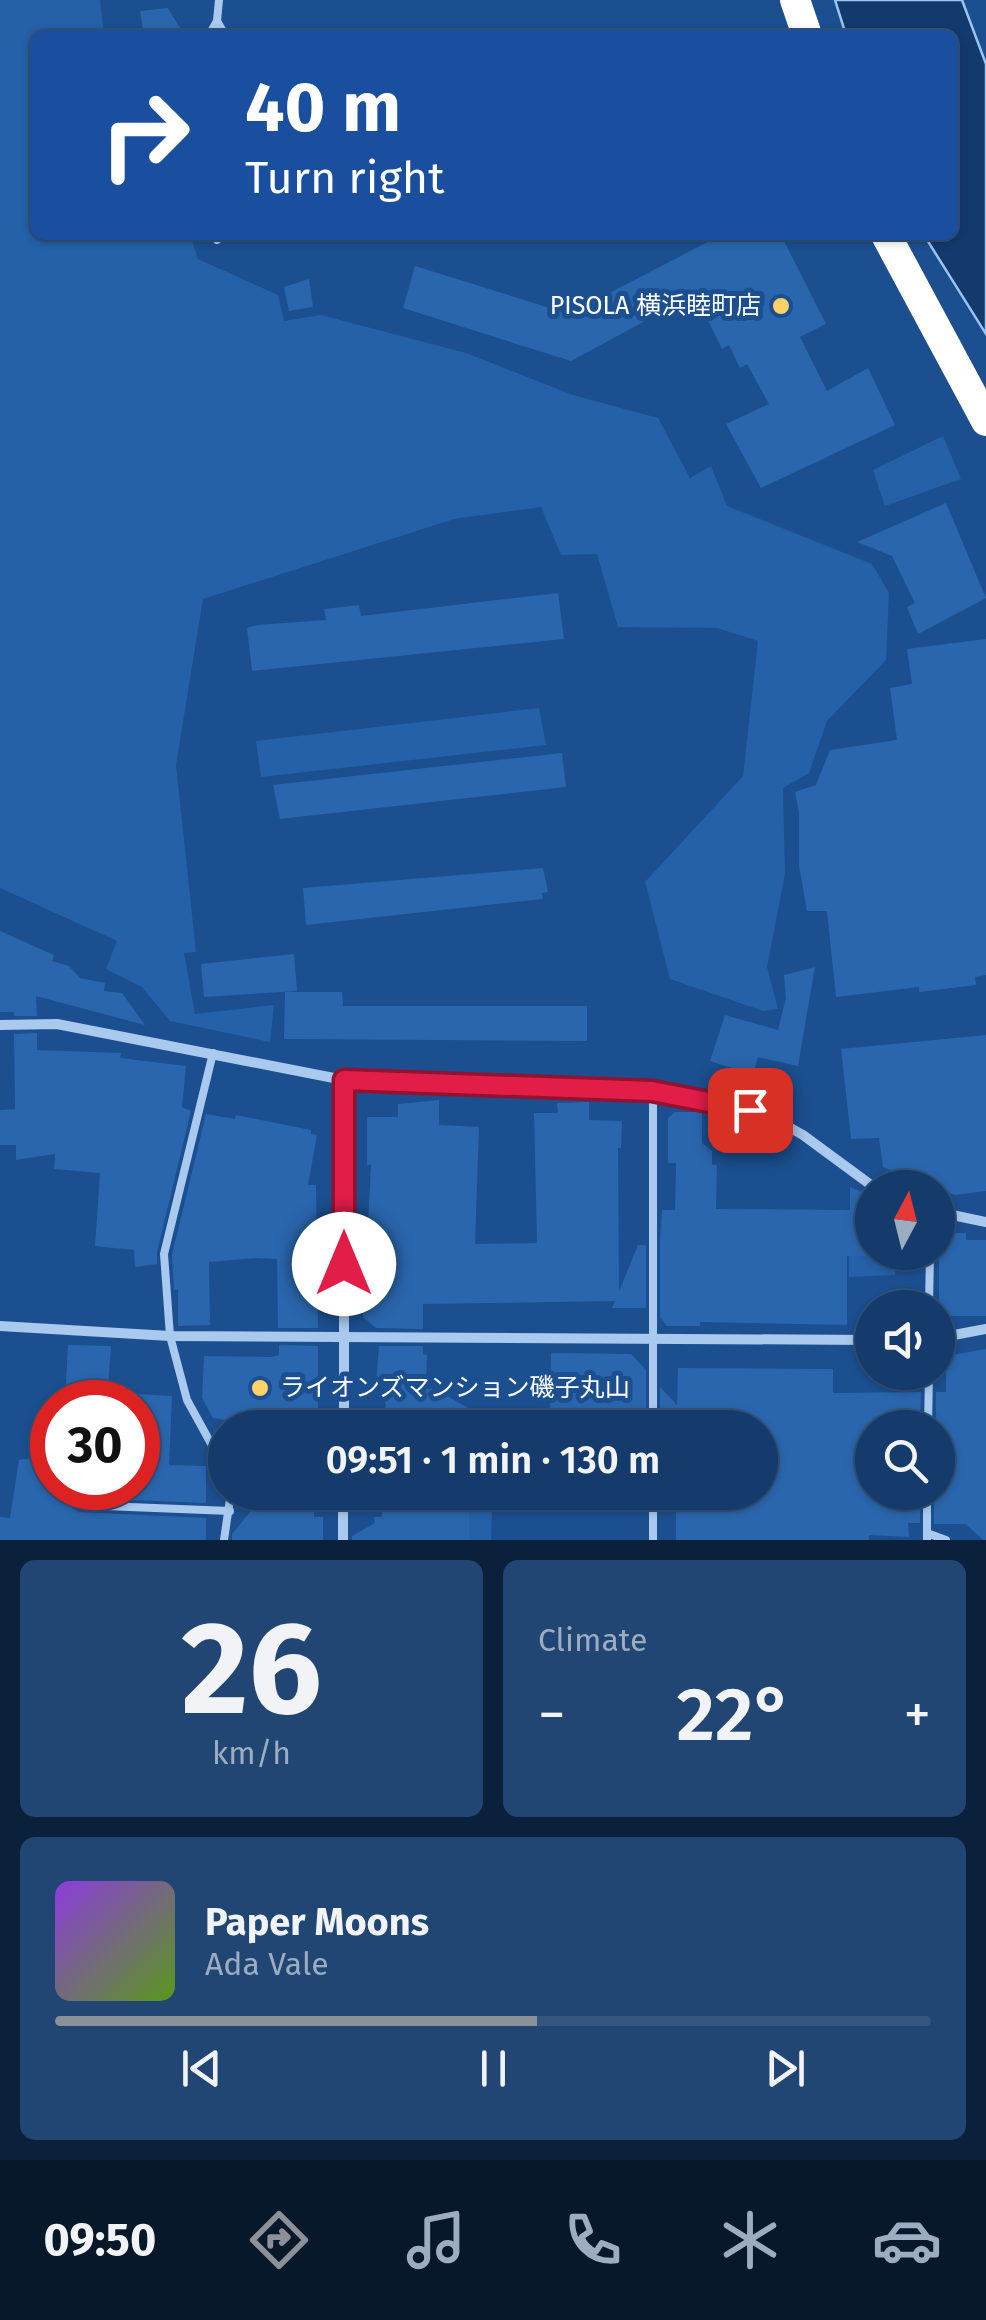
<!DOCTYPE html>
<meta charset="utf-8">
<style>
body{margin:0;font-family:"Fira Sans","Noto Sans JP",sans-serif;background:#214673;color:#f1f3f6;height:100vh;display:flex;flex-direction:column;font-size:38px;white-space:nowrap}
*{box-sizing:border-box;margin:0}
p{font-size:32px;color:#9dadc1}
.icon{flex:none;width:55px;height:55px;fill:none;stroke:currentColor;stroke-width:2;stroke-linecap:round;stroke-linejoin:round}
.map{position:relative;height:1540px;overflow:hidden}
.details{display:flex;flex-direction:column;gap:20px;padding:20px;background:#0b203b;flex:1}
.details>*{flex:none}
.hud{position:absolute;left:30px;top:30px;width:928px;height:210px;border-radius:15px;box-shadow:0 2px 8px #0004,0 0 0 2px #33557e;background:#1a4fa0;color:#fff;overflow:hidden}
.needle{width:65px;rotate:7deg}
.tools{position:absolute;left:855px;top:1170px;display:grid;gap:20px}
.tools a{display:grid;place-items:center;width:100px;height:100px;border-radius:50%;background:#143b6b;box-shadow:0 2px 8px #0004,0 0 0 2px #33557e;font-size:50px}
.speed{position:absolute;left:30px;top:1380px;display:flex;gap:20px;font-size:50px;font-weight:700;text-align:center}
.speed>*{display:grid;place-content:center;width:130px;height:130px;border-radius:50%;background:#143b6b;box-shadow:0 2px 8px #0004,0 0 0 2px #33557e;line-height:1}
.speed .limit{border:15px solid #d22;background:#fff;color:#111}
.pin{position:absolute;display:grid;place-items:center;width:85px;height:85px;color:#fff;margin:-42px;border-radius:20px;box-shadow:0 5px 15px #0006}
.me{position:absolute;width:110px;margin:-55px;rotate:0deg;stroke-linejoin:round;filter:drop-shadow(0 0 8px #0008)}
.turn{display:flex;align-items:center;gap:35px;height:210px;padding:0 50px;font-size:45px}
.turn .icon{width:130px;height:130px;stroke-width:2.5}
.turn b{display:block;font-size:70px;line-height:85px}
.big{font-size:75px;font-weight:600;line-height:1.1}
.details .widget{flex:1;display:flex;flex-direction:column;justify-content:center;gap:15px;min-width:0;padding:0 35px;border-radius:15px;background:#214673}
.details .dial{align-items:center;gap:0}
.dial b{font-size:130px;line-height:1}
.song{display:flex;align-items:center;gap:30px}
.cover{width:120px;height:120px;border-radius:15px;background:linear-gradient(135deg,hsl(270 70% 55%),hsl(90 70% 35%))}
.played{height:10px;border-radius:5px;background:linear-gradient(90deg,#8c9099 55%,#33557e 55%)}
.keys{display:flex;justify-content:space-around;direction:ltr}
.heat{display:flex;justify-content:space-between;align-items:center;font-size:55px;direction:ltr}
.details .tiles{flex:1;display:grid;gap:20px;grid-template-columns:1fr 1fr}
.widget:last-child{grid-column:span 2}
.trip{position:absolute;left:208px;top:1410px;width:570px;height:100px;border-radius:50px;background:#143b6b;box-shadow:0 2px 8px #0004,0 0 0 2px #33557e;font-weight:600;line-height:100px;text-align:center}
.tabs{display:flex;height:160px;justify-content:space-around;align-items:center;background:#08182b;color:#9dadc1}
.tabs .icon{width:70px;height:70px}
.tabs .on{color:#8c9099}
.tabs b{font-size:45px;color:#f1f3f6}
.map>svg:first-child{display:block}
</style>
<div class="map">
<svg width="986" height="1540" viewBox="0 0 986 1540">
<rect width="100%" height="100%" fill="#1b4f8f"/>
<g fill="#2461a8">
<polygon points="0,0 100,0 104,35 35,35 35,235 190,235 198,259 278,295 284,321 321,315 466,353 573,395 658,418 690,478 711,466 727,506 872,564 889,593 886,660 827,721 809,773 783,788 785,874 767,967 778,1009 763,1011 670,979 645,882 743,776 758,641 717,628 618,627 597,554 561,555 541,507 454,519 203,599 176,765 196,952 184,953 195,1014 274,1005 270,1042 170,1021 142,987 106,969 117,941 0,888"/>
<polygon points="943,436 961,479 885,506 873,470"/>
<polygon points="539,708 546,745 261,777 256,741"/>
<polygon points="849,1250 873,1253 874,1257 920,1258 920,1264 895,1265 895,1275 849,1277"/>
<polygon points="469,1493 547,1493 547,1509 492,1509 491,1540 469,1540"/>
</g>
<polygon fill="#123a6d" stroke="#9cc4f0" stroke-width="2.5" points="835,0 962,0 986,64 986,334 924,235 952,235 952,35 846,35"/>
<g fill="#2a66ad">
<polygon points="168,8 184,35 144,35 140,11"/>
<polygon points="721,235 781,235 826,324 800,337 827,391 868,368 895,425 761,488 726,424 769,404 747,364 740,368 729,345 722,349 695,294 571,361 403,308 415,266 569,314"/>
<polygon points="309,279 313,307 289,311 284,287"/>
<polygon points="946,503 986,598 918,634 907,607 915,603 892,556 857,542"/>
<polygon points="558,593 564,639 252,671 247,628 257,625 326,620 324,609 359,605 361,616"/>
<polygon points="986,639 986,975 975,977 976,985 919,992 919,987 836,997 827,911 807,911 799,866 799,813 795,792 816,785 830,750 897,740 890,688 912,684 907,649"/>
<polygon points="562,753 566,787 280,819 273,785"/>
<polygon points="543,868 548,892 542,893 543,899 306,925 303,888"/>
<polygon points="0,931 54,955 52,961 69,966 80,978 105,983 104,991 122,993 145,1025 36,996 37,1016 14,1016 14,1012 0,1012"/>
<polygon points="294,954 297,991 204,997 201,964"/>
<polygon points="815,967 798,1066 758,1057 753,1075 710,1061 725,1015 778,1030 786,998 784,975"/>
<polygon points="285,992 342,992 343,1006 587,1006 587,1041 284,1039"/>
<polygon points="37,1033 37,1050 121,1053 120,1058 186,1066 182,1107 191,1111 157,1252 157,1264 135,1267 134,1250 95,1246 100,1173 54,1169 55,1154 16,1160 16,1145 0,1145 0,1110 15,1109 14,1034"/>
<polygon points="986,1035 986,1191 955,1195 883,1167 879,1138 851,1139 841,1049"/>
<polygon points="439,1100 439,1125 479,1127 475,1244 537,1243 534,1113 558,1113 557,1103 589,1102 589,1120 622,1121 621,1148 618,1148 619,1291 638,1245 646,1245 646,1308 612,1308 615,1301 423,1304 423,1329 376,1328 363,1317 365,1290 370,1291 367,1242 371,1165 367,1165 367,1117 398,1117 398,1104"/>
<polygon points="675,1112 702,1112 702,1143 712,1151 712,1165 717,1165 716,1209 850,1210 850,1187 872,1196 872,1257 847,1256 847,1325 700,1322 700,1326 667,1326 660,1317 660,1244 662,1210 675,1210 676,1163 668,1163 668,1118"/>
<polygon points="206,1114 235,1119 236,1115 311,1130 311,1134 317,1135 308,1185 316,1185 318,1328 278,1328 277,1259 256,1258 209,1262 210,1325 178,1326 178,1290 174,1290 172,1255"/>
<polygon points="939,1233 966,1233 966,1240 986,1240 986,1316 939,1316"/>
<polygon points="68,1345 111,1346 107,1402 65,1402"/>
<polygon points="279,1345 318,1346 318,1411 311,1411 310,1428 233,1428 233,1421 213,1418 202,1398 204,1356 271,1357 279,1355"/>
<polygon points="379,1346 423,1346 423,1354 427,1355 426,1389 434,1389 505,1428 385,1428 386,1383 376,1383"/>
<polygon points="986,1349 986,1540 983,1540 966,1524 934,1524 934,1492 945,1492 942,1479 949,1478 940,1428 936,1428 936,1392 946,1392 946,1356"/>
<polygon points="551,1353 631,1354 646,1370 646,1426 550,1428"/>
<polygon points="678,1368 833,1369 833,1393 921,1392 920,1428 872,1428 872,1492 920,1492 920,1523 908,1523 909,1537 869,1535 869,1540 676,1540 676,1492 760,1492 760,1427 660,1427 660,1387 677,1405"/>
<polygon points="138,1394 172,1396 169,1465 206,1466 206,1503 79,1498 73,1500 72,1508 79,1512 206,1518 206,1540 0,1540 0,1517 10,1518 19,1460 52,1455 52,1488 138,1488"/>
<polygon points="254,1492 314,1492 314,1517 323,1517 323,1540 232,1540 232,1534 254,1507"/>
<polygon points="383,1492 458,1492 458,1509 469,1509 469,1540 352,1540 352,1536 375,1523 374,1517 382,1517"/>
</g>
<g fill="none" stroke-linecap="round" stroke-linejoin="round">
<g stroke="#a9c9ee" stroke-width="8">
<polyline points="219,0 217,21 225,35"/>
<polyline points="209,35 217,21"/>
<polyline points="215,235 217,240"/>
<polyline points="213,1053 164,1254 170,1336 187,1400 225,1469"/>
<polyline points="653,1091 653,1428"/>
<polyline points="929,1308 930,1252"/>
<polyline points="928,1428 929,1372"/>
<polyline points="79,1505 230,1511"/>
<polyline points="927,1533 946,1540"/>
<polyline points="224,1540 231,1492"/>
<polyline points="653,1540 653,1492"/>
<polyline points="927,1540 927,1492"/>
</g>
<g stroke="#a9c9ee" stroke-width="10">
<polyline points="0,1025 57,1024 344,1080 653,1091 711,1100 771,1117 803,1135 875,1188"/>
<polyline points="938,1212 986,1222"/>
<polyline points="0,1326 170,1336 872,1340"/>
<polyline points="938,1338 986,1329"/>
<polyline points="344,1428 344,1080"/>
<polyline points="343,1540 343,1492"/>
</g>
<g stroke="#fff" stroke-width="30">
<polyline points="795,0 807,35"/>
<polyline points="886,235 986,421"/>
</g>
</g>
<g fill="none" stroke-linecap="round" stroke-linejoin="round">
<defs>
<polyline id="route" points="344,1264 344,1080 652,1091 750,1110"/>
</defs>
<use href="#route" stroke="#92132f" stroke-width="25"/>
<use href="#route" stroke="#e11d48" stroke-width="18"/>
</g>
<g fill="#ffd166" stroke="#1b4f8f" stroke-width="4">
<circle cx="781" cy="306" r="10"/>
<circle cx="260" cy="1388" r="10"/>
</g>
<g text-anchor="middle" dominant-baseline="central" stroke-width="10" stroke-linejoin="round" paint-order="stroke">
<g font-size="25" fill="#fff" stroke="#1b4f8f" text-anchor="end">
<text x="761" y="306">PISOLA 横浜睦町店</text>
<text x="280" y="1388" text-anchor="start">ライオンズマンション磯子丸山</text>
</g>
</g>
</svg>
<div class="tools">
<a><svg class="needle" viewBox="-14 -14 28 28"><path d="M0-13l5 13h-10z" fill="#e53935"/><path d="M0 13l5-13h-10z" fill="#9dadc1"/></svg></a>
<a><svg class="icon" aria-label="sound" viewBox="0 0 24 24"><path d="M4 9h4l5-4v14l-5-4H4zM17 9q2 3 0 6"/></svg></a>
<a><svg class="icon" aria-label="search" viewBox="0 0 24 24"><circle cx="10" cy="10" r="6"/><path d="M15 15l6 6"/></svg></a>
</div>
<div class="speed"><div class="limit">30</div></div>
<div class="pin" style="left:750px;top:1110px;background:#d93025"><svg class="icon" aria-label="arrive" viewBox="0 0 24 24"><path d="M6 21V4h12l-3 4 3 4H6"/></svg></div>
<svg class="me" style="left:344px;top:1264px" viewBox="-20 -20 40 40"><circle r="19" fill="#fff"/><path d="M0-13L10 11 0 6-10 11z" fill="#e11d48"/></svg>
<div class="trip">09:51 · 1 min · 130 m</div>
<div class="hud">
<div class="turn"><svg class="icon" aria-label="right" viewBox="0 0 24 24"><path d="M7 20v-9h11M14 6l5 5-5 5"/></svg><div><b>40 m</b>Turn right</div></div>
</div>
</div>
<section class="details">
<div class="tiles">
<div class="widget dial"><b>26</b><p>km/h</p></div>
<div class="widget"><p>Climate</p>
<div class="heat"><a>−</a><b class="big">22°</b><a>+</a></div>
</div>
<div class="widget">
<div class="song"><i class="cover"></i><div><b>Paper Moons</b><p>Ada Vale</p></div></div>
<div class="played"></div>
<div class="keys"><svg class="icon" aria-label="previous" viewBox="0 0 24 24"><path d="M18 5L8 12l10 7zM5 5v14"/></svg><svg class="icon" aria-label="pause" viewBox="0 0 24 24"><path d="M8 5v14M16 5v14"/></svg><svg class="icon" aria-label="next" viewBox="0 0 24 24"><path d="M6 5l10 7-10 7zM19 5v14"/></svg></div>
</div>
</div>
</section>
<nav class="tabs">
<b>09:50</b>
<svg class="icon on" aria-label="directions" viewBox="0 0 24 24"><path d="M12 3l9 9-9 9-9-9zM9 14v-3h6M13 9l2 2-2 2"/></svg>
<svg class="icon" aria-label="music" viewBox="0 0 24 24"><path d="M9 18V5l10-2v13"/><circle cx="6" cy="18" r="3"/><circle cx="16" cy="16" r="3"/></svg>
<svg class="icon" aria-label="phone" viewBox="0 0 24 24"><path d="M5 4h4l2 5-3 2q2 4 5 5l2-3 5 2v4C11 20 4 13 5 4z"/></svg>
<svg class="icon" aria-label="climate" viewBox="0 0 24 24"><path d="M12 3v18M4 7l16 10M4 17L20 7"/></svg>
<svg class="icon" aria-label="car" viewBox="0 0 24 24"><path d="M5 17H2v-5l4-1 3-4h7l3 4 3 1v5h-3M9 17h6M6 11h13"/><circle cx="7" cy="17" r="2"/><circle cx="17" cy="17" r="2"/></svg>
</nav>
